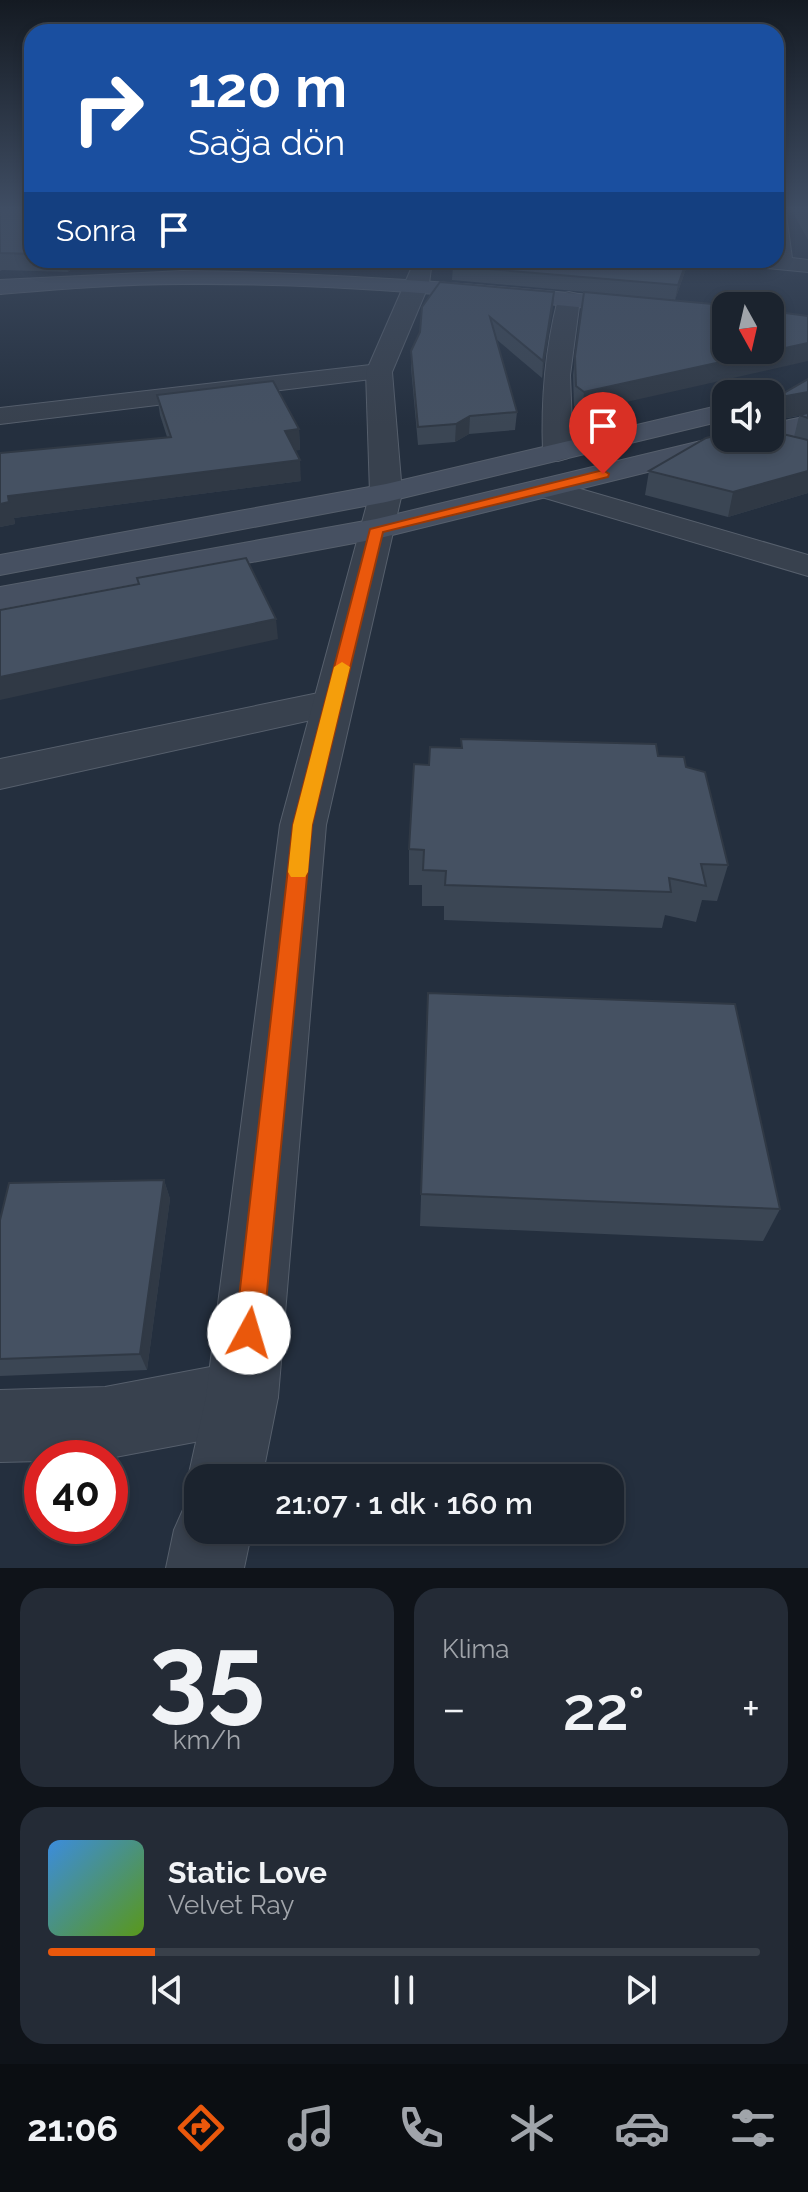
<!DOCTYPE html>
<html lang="tr">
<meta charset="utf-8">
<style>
body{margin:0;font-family:Raleway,sans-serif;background:#242b36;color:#f1f3f6;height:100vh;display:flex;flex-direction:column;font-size:30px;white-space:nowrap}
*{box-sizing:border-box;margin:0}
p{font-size:26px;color:#a0a4aa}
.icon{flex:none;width:44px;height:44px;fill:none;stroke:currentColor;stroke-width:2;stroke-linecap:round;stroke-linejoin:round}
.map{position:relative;height:1568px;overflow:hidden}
.details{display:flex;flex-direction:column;gap:20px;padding:20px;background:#0f1319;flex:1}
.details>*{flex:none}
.top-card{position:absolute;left:24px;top:24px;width:760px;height:244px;border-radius:24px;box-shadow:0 4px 12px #0003,0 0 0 2px #39404a;background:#1a4fa0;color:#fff;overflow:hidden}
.needle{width:52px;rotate:172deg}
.tools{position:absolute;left:712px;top:292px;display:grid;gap:16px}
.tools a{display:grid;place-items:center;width:72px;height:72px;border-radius:16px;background:#1b232e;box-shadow:0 4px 12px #0003,0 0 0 2px #39404a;font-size:40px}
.speed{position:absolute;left:24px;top:1440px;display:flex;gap:16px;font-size:40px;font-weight:700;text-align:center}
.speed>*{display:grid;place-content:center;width:104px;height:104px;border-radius:50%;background:#1b232e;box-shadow:0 4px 12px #0003,0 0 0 2px #39404a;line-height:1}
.speed .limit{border:12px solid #d22;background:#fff;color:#111}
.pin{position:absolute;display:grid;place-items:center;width:68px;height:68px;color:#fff;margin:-82px -34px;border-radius:50% 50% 50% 0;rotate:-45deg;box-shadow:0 0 8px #0007}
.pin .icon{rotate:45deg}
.me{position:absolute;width:88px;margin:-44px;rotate:6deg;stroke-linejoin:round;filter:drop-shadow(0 0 6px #0008)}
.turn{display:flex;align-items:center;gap:28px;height:168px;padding:0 32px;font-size:36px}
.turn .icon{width:104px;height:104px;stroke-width:2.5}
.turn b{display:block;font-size:56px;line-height:68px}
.then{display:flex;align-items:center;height:76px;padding:0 32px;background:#0003;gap:16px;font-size:30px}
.big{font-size:60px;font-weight:600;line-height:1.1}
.details .card{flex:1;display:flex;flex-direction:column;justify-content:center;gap:12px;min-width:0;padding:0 28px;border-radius:24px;background:#242b36}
.details .dial{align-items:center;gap:0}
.dial b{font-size:104px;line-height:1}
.song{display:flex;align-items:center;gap:24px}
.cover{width:96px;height:96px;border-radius:12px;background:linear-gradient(135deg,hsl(210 70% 55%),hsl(90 70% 35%))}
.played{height:8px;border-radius:4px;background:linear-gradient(90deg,#ea580c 15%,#39404a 15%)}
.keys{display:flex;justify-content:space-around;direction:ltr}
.heat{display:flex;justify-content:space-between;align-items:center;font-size:44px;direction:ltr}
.details .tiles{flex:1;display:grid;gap:20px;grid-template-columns:1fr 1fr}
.card:last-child{grid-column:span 2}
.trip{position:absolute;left:184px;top:1464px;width:440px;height:80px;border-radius:24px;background:#1b232e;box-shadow:0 4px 12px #0003,0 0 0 2px #39404a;font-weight:600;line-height:80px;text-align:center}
.menu{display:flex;height:128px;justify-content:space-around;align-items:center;background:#0b0e12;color:#a0a4aa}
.menu .icon{width:56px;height:56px}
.menu .selected{color:#ea580c}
.menu b{font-size:36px;color:#f1f3f6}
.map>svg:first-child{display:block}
</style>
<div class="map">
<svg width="808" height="1568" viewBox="0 0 808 1568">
<rect width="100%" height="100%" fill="#242f3e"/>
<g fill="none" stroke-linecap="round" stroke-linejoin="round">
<defs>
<g id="minor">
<polygon points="776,207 785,207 792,258 808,260 808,272 748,266 738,260 776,260"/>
<path d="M569 292 577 294 580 299 570 375 573 452 568 458 558 461 548 458 543 452C541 400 545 350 558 299L561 294Z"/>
<polygon points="379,364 388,367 392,372 388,377 0,424 0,408"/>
<polygon points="546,479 808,555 808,576 535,495 531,488 535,481"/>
<polygon points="333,690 347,694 353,703 347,712 0,789 0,759"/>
<polygon points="242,1361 267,1372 278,1397 267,1422 242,1433 110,1458 42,1458 42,1461 0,1462 0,1390 105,1387"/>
</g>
<polygon id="tertiary" points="415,260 437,260 431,268 429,284 392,372 402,493 326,825 278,1397 262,1478 198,1478 198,1530 252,1530 244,1568 166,1568 174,1530 186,1503 196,1498 188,1478 206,1397 280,825 370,493 366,372"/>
<g id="secondary">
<path d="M182 271C364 273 545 290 726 308V322C545 304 364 282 182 284 121 284 61 289 0 294V280Z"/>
<polygon points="726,404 726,420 386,502 0,575 0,555 386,484"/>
<polygon points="808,416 808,432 770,442 764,440 761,444 376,539 0,609 0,587 376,519 726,435 726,438 770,438 770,424"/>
</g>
</defs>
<use href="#minor" stroke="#565f6c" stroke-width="2"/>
<use href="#tertiary" stroke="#565f6c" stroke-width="2"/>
<use href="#secondary" stroke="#565f6c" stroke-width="2"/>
<use href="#minor" fill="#38414e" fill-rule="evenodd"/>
<use href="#tertiary" fill="#38414e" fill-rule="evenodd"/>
<use href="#secondary" fill="#465061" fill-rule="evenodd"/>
</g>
<g fill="#3b4654">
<polygon points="32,207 32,260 80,260 68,272 2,270 0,271 0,208 29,208"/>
<polygon points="790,207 808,207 808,240"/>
<polygon points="457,260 689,260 675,300 452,280 453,266"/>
<polygon points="554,292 542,378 496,339 517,412 515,430 469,434 455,442 418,445 411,368 411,351 420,332"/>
<polygon points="584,292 734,306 582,412 574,406 573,375"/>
<polygon points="808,379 808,493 728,517 645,495 649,471 794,437 799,416 770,421 770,401"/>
<polygon points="157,395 299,429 300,450 295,450 301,481 14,518 15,524 0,527 0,453 167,437 160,415"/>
<polygon points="461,739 658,756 686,767 728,865 717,901 702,900 696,922 665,915 662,928 444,920 444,906 422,906 422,885 409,885 409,849 429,765 461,748"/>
<polygon points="428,993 780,1209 763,1241 420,1226"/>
<polygon points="164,1180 170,1199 147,1370 0,1376 0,1220"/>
</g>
<g fill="#303945">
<polygon points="66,260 80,260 68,272"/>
<polygon points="687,260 689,260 675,300 678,285"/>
<polygon points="554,292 553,308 542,378 543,361"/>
<polygon points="808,343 808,361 582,412 584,392"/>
<polygon points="808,392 808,414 770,421 775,398"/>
<polygon points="470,416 469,434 455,442 456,424"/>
<polygon points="299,429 300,450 287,452 285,431"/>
<polygon points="300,460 301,481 14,518 15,524 0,527 0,504 8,496"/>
<polygon points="808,471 808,493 728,517 733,492"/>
<polygon points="276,619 278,639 0,700 0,677"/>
<polygon points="164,1180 170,1199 147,1370 140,1354"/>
</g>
<g fill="#455162" stroke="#303945" stroke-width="2">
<polygon points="30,207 32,207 32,254 0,253 0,208 29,208"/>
<polygon points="802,207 808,207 808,218"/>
<polygon points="457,260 687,260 678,285 453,266"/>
<polygon points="440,282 554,292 543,361 490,317 517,412 470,416 456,424 418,427 411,351 420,332 422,307"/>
<polygon points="584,292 734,306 726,306 726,350 770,350 770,311 808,316 808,343 584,392 576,386 575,356"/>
<polygon points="808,379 808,392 775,398 773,410 770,410 770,401"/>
<polygon points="273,381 299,429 285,431 300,460 8,496 9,502 0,504 0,453 171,437 157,395"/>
<polygon points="808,413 808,418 799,415"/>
<polygon points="770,431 808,440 808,471 733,492 649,471 706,438 726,433 726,438 770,438"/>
<polygon points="246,558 276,619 0,677 0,610 139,584 137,578"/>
<polygon points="461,739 656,744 658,756 684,757 686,767 705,772 728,865 701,864 706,886 669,878 671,892 445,885 446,871 423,870 424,850 409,849 414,764 429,765 430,747 462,748"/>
<polygon points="428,993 735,1004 780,1209 421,1194"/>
<polygon points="164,1180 140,1354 0,1359 0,1220 9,1183"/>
</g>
<linearGradient id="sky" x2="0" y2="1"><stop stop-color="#141a22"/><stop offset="0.49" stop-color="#3f4d63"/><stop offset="1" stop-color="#3f4d63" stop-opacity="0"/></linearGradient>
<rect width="808" height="426" fill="url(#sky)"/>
<polygon fill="#ea580c" stroke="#983908" stroke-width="2" points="603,470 609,474 608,477 383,532 312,825 263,1333 259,1343 249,1347 239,1343 235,1333 293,825 370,529"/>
<polygon fill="#f59e0b" points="342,662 350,667 312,825 308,872 305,877 291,877 288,872 293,825 334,667"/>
</svg>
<div class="tools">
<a><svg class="needle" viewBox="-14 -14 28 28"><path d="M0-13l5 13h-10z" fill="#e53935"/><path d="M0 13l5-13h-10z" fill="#a0a4aa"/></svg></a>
<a><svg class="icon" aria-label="sound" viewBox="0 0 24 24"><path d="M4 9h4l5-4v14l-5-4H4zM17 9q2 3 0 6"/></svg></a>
</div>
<div class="speed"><div class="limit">40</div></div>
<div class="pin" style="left:603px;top:474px;background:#d93025"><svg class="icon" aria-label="arrive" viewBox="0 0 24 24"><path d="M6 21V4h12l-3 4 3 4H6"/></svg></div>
<svg class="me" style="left:249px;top:1333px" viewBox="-20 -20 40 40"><circle r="19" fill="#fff"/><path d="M0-13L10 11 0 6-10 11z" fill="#ea580c"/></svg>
<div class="trip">21:07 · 1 dk · 160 m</div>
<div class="top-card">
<div class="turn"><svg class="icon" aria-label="right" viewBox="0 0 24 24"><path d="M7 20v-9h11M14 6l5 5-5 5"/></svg><div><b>120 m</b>Sağa dön</div></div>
<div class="then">Sonra<svg class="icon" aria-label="arrive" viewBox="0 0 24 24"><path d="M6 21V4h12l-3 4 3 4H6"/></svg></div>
</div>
</div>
<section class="details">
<div class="tiles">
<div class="card dial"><b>35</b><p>km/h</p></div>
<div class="card"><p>Klima</p>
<div class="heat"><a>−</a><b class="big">22°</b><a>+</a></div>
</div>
<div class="card">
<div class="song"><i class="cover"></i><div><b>Static Love</b><p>Velvet Ray</p></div></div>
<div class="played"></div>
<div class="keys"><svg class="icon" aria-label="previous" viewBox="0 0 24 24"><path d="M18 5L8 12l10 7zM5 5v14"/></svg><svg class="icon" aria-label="pause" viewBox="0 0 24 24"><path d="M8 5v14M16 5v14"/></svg><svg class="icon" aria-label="next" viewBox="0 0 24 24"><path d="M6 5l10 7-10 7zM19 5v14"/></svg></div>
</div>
</div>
</section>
<nav class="menu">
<b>21:06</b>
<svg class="icon selected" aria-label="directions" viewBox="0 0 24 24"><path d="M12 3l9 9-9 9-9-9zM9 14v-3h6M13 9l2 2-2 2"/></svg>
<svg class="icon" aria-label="music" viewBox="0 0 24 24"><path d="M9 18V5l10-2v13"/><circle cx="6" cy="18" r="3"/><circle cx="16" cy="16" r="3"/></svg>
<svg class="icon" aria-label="phone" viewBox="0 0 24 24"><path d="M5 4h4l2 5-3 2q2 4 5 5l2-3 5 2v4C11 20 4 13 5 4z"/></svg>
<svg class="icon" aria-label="climate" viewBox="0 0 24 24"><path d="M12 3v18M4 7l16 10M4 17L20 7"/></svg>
<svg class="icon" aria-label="car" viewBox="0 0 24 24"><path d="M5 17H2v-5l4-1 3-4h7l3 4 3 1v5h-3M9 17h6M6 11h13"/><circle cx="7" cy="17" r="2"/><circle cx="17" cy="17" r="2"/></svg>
<svg class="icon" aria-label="filters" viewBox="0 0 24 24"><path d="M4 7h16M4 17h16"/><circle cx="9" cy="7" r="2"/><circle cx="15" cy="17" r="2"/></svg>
</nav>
